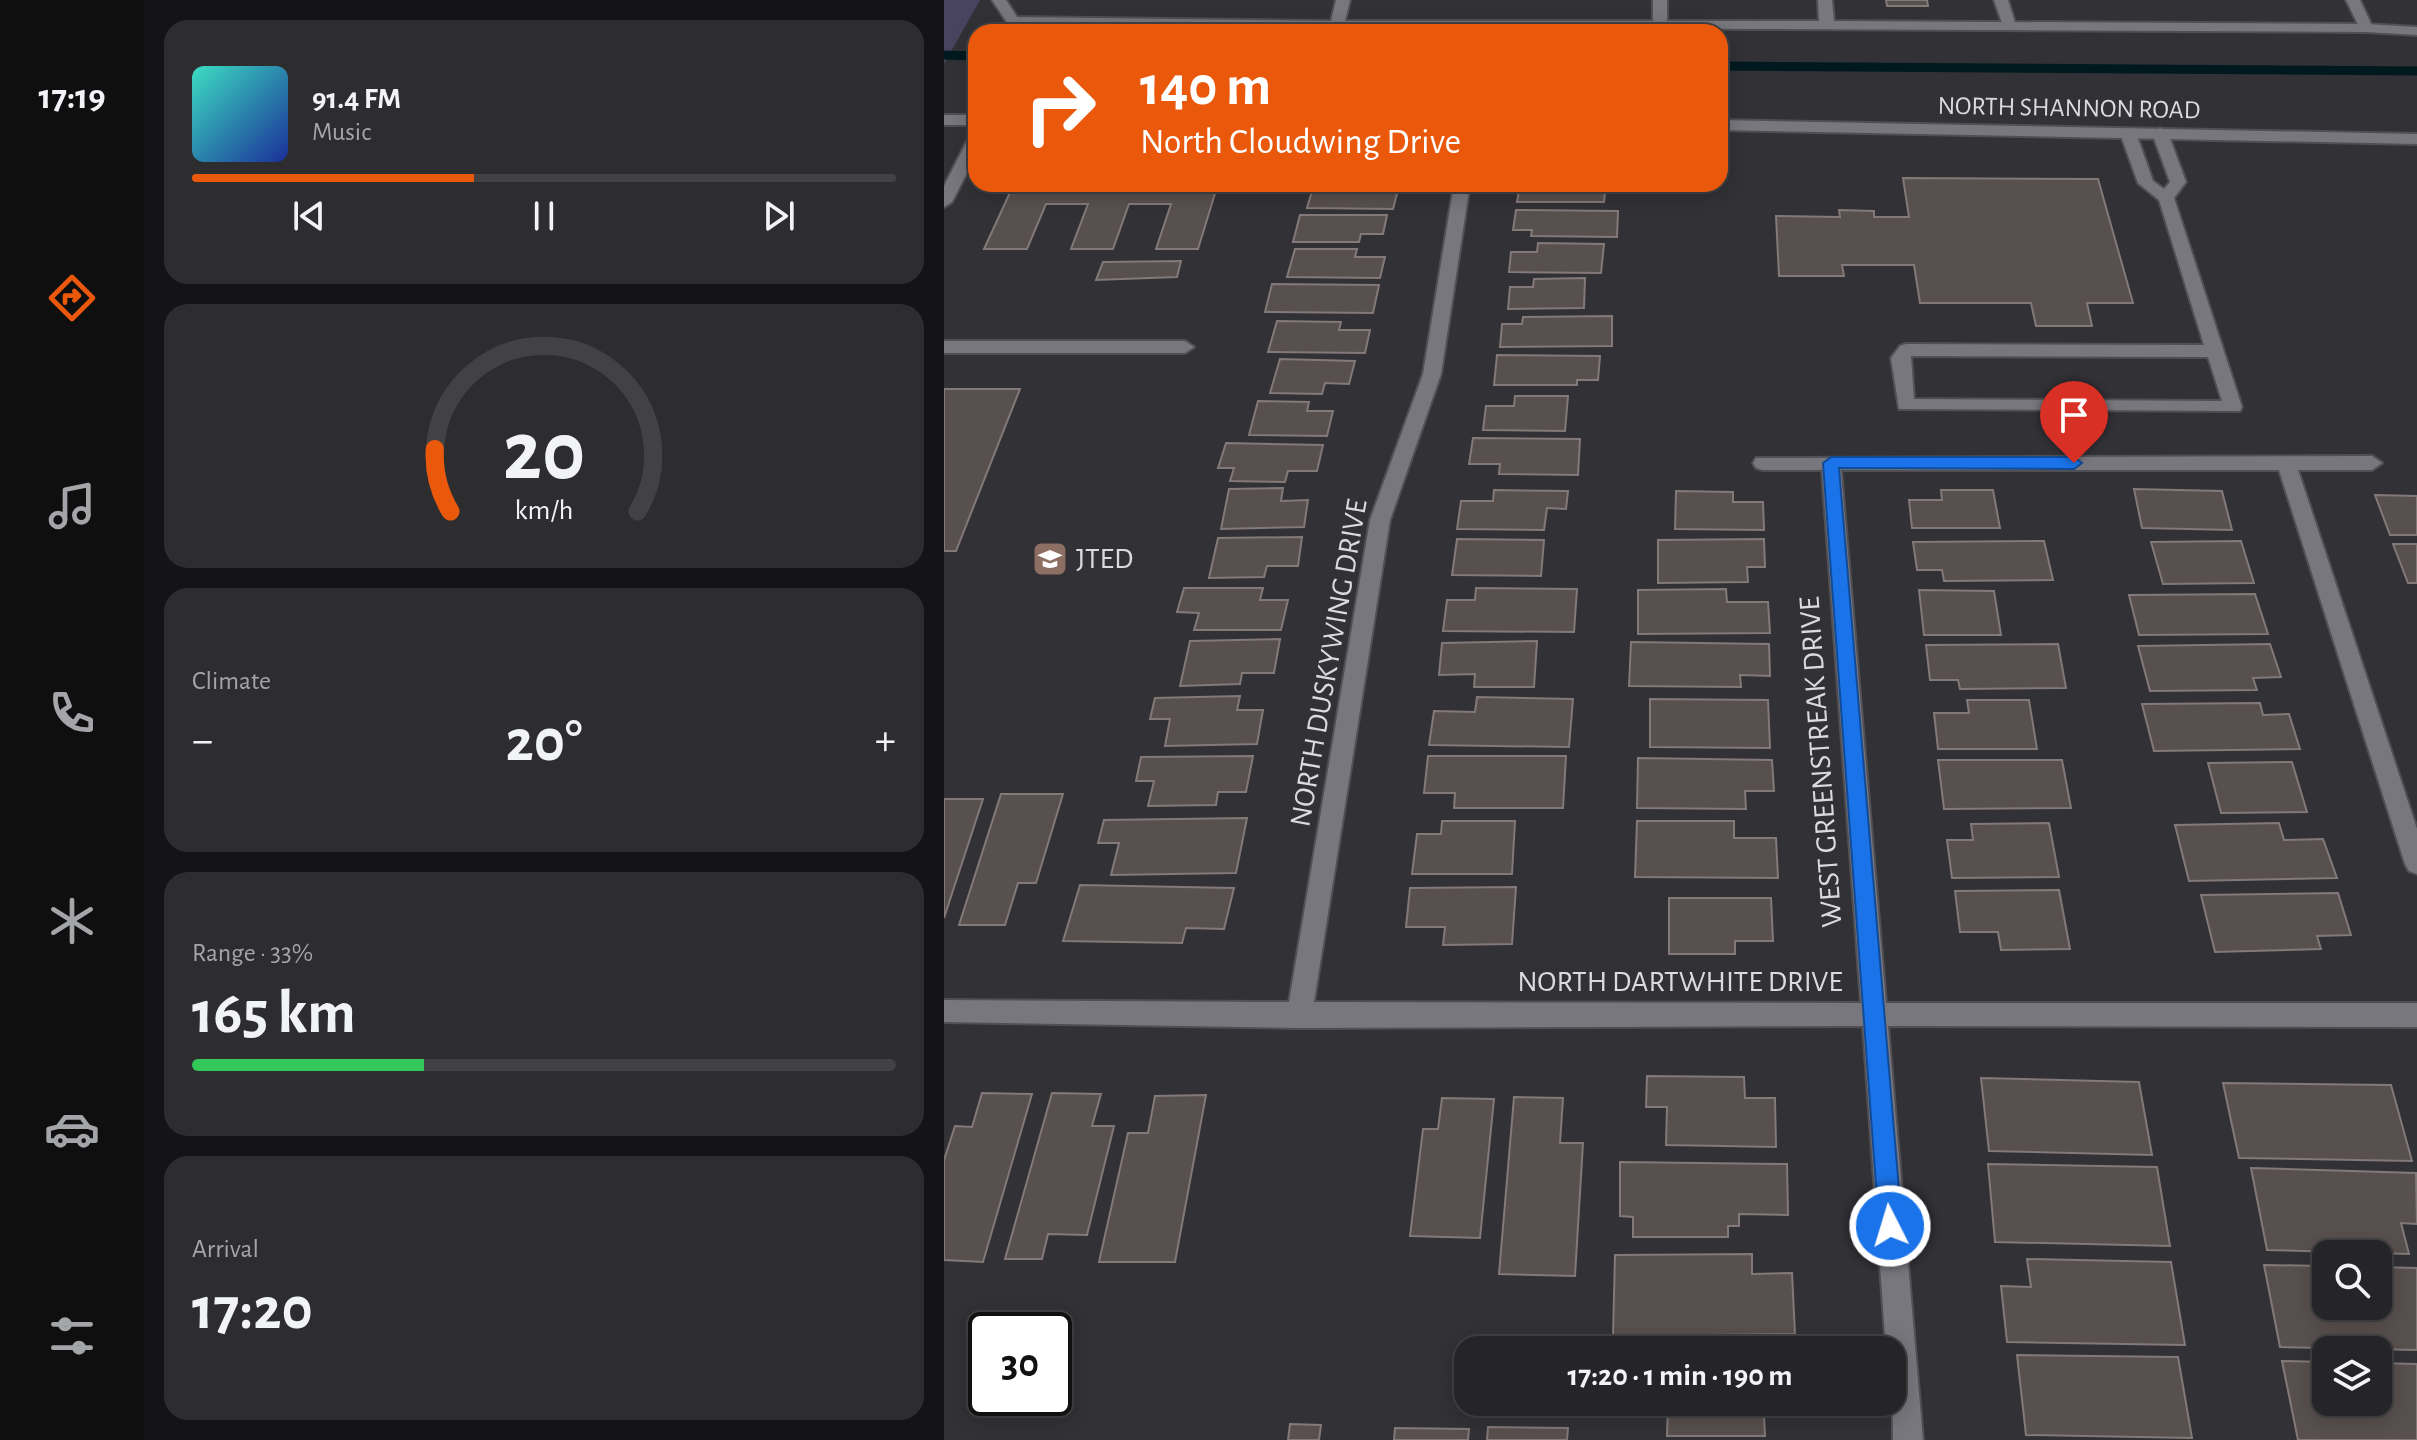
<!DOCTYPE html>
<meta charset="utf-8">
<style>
body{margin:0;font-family:"Alegreya Sans",sans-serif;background:#2d2d30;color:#f1f3f6;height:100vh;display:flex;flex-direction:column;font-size:30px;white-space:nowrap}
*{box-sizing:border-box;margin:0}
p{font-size:26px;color:#a3a5a8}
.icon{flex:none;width:44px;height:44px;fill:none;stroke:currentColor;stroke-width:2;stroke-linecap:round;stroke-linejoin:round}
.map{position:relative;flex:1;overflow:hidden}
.panel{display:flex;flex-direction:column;gap:20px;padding:20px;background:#141416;width:800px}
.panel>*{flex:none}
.guide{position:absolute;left:24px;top:24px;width:760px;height:168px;border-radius:24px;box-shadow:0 4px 20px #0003,0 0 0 2px #424245;background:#ea580c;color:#fff;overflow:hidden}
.controls{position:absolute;left:1368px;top:1240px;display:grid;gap:16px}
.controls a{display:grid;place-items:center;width:80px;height:80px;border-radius:16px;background:#252528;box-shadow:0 4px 20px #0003,0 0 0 2px #424245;font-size:40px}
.speed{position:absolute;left:24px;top:1312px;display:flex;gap:16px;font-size:40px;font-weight:700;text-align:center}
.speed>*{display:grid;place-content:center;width:104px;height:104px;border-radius:50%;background:#252528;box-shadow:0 4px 20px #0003,0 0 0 2px #424245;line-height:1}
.speed .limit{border:4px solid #111;border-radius:12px;background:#fff;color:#111}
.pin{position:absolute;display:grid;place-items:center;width:68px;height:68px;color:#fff;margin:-82px -34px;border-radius:50% 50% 50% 0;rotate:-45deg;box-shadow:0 0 8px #0007}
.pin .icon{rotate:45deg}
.me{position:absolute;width:88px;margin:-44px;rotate:355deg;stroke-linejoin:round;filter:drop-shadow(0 0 6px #0008)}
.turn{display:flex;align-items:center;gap:28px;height:168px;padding:0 40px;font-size:36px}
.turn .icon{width:104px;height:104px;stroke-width:2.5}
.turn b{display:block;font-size:56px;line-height:68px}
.big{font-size:60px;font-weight:700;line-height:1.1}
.panel .widget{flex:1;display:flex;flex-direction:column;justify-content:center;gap:12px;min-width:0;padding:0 28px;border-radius:24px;background:#2d2d30}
.panel .dial{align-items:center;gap:0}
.dial svg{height:208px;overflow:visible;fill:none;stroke:#424245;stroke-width:7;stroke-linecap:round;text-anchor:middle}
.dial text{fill:#f1f3f6;stroke:none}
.song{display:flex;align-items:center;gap:24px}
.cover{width:96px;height:96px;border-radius:12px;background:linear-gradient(135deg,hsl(170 70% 55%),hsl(230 70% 35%))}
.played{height:8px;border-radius:4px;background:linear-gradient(90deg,#ea580c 40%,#424245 40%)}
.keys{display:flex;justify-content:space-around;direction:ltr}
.heat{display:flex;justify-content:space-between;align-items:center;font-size:44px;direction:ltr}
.charge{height:12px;border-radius:6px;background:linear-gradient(90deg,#34c759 33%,#424245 0)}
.trip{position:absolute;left:510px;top:1336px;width:452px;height:80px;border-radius:24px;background:#252528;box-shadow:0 4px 20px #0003,0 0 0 2px #424245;font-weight:700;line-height:80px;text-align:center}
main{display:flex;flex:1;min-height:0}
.dock{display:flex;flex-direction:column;width:144px;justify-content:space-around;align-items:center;background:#0f0f10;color:#a3a5a8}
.dock .icon{width:56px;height:56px}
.dock .active{color:#ea580c}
.dock b{font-size:36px;color:#f1f3f6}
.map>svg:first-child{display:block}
</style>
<main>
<nav class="dock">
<b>17:19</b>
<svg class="icon active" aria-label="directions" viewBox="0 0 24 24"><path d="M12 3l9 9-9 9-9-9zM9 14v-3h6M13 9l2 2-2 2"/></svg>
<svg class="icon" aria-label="music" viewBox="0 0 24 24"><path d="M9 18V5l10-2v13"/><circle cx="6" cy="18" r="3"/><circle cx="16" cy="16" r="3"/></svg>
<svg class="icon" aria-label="phone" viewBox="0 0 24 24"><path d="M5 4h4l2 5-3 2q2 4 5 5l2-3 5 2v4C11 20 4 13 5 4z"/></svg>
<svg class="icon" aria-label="climate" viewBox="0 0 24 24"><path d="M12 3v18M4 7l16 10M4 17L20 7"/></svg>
<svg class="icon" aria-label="car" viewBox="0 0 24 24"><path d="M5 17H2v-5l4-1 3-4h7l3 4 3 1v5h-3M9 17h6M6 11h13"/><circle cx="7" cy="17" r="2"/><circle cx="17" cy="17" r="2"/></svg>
<svg class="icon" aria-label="filters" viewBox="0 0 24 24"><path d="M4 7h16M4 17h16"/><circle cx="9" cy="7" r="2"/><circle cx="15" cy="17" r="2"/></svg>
</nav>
<section class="panel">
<div class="widget">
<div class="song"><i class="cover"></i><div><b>91.4 FM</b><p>Music</p></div></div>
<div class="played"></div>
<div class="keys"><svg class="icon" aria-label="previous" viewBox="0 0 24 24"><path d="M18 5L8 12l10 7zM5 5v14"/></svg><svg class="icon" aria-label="pause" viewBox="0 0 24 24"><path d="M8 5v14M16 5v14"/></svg><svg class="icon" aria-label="next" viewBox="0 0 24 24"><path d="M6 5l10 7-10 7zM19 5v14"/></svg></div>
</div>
<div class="widget dial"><svg viewBox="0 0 100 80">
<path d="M14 69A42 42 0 1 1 86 69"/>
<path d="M14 69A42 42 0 0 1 8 45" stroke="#ea580c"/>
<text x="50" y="56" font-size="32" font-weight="700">20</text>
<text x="50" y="72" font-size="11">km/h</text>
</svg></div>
<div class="widget"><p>Climate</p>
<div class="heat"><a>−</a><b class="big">20°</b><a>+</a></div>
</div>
<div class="widget"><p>Range · 33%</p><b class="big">165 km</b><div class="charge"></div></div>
<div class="widget"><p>Arrival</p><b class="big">17:20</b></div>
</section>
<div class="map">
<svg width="1473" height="1440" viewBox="0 0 1473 1440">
<rect width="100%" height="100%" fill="#313136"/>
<polygon fill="#48435f" points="0,0 36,0 0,64"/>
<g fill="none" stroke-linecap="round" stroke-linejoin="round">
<g stroke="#00191f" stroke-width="9">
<polyline points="0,55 32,56"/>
<polyline points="776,66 1473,71"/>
</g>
</g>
<g fill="#58504f" stroke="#827978" stroke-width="2">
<polygon points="942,0 983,0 984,6 943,6"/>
<polygon points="959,178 1154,179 1189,303 1143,303 1148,326 1092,326 1087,303 976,303 970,265 898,265 900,276 835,276 832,216 896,217 895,210 930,211 930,217 965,217"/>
<polygon points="90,184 193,184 191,189 233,185 273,187 254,249 212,249 227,204 185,204 169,249 127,249 144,204 102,204 83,249 40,249 69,186"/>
<polygon points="370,184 428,184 427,190 454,190 449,209 363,208"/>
<polygon points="576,184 662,184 660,202 573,202"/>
<polygon points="572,210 674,211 673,237 587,236 588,230 569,230"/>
<polygon points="356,215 443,215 439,234 417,234 415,242 349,242"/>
<polygon points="594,243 660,244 657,273 565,272 567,252 593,252"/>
<polygon points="351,249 413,249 411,257 441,257 436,278 343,277"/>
<polygon points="237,261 233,277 152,280 159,262"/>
<polygon points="641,278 640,308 564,309 566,287 589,287 590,279"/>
<polygon points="328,284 435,285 429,313 321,312"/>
<polygon points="668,316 668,346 556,347 558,324 578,324 579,317"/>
<polygon points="333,321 397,322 395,330 426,330 421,353 324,352"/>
<polygon points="553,355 656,356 654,380 633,380 633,385 550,385"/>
<polygon points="336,359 411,361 405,384 381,383 378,394 326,393"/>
<polygon points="0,389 76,389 12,551 0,551"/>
<polygon points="571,396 624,396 621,431 539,430 542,406 570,406"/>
<polygon points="314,401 365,402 363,411 389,411 383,436 305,435"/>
<polygon points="529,438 636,439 634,475 555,474 556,464 525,464"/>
<polygon points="282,443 379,445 373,471 344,471 341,482 286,481 290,468 274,468"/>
<polygon points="339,488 337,501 364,500 360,527 277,529 285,489"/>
<polygon points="1190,489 1278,491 1288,530 1198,528"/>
<polygon points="550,490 624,491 622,509 603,508 600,530 513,529 517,501 549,501"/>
<polygon points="997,490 1049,490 1056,528 968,528 965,500 998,500"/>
<polygon points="732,491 789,492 789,502 819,502 820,530 731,529"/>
<polygon points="1431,495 1473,496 1473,535 1446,535"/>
<polygon points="358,537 354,566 323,566 320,577 265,578 274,538"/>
<polygon points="513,539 600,540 597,576 508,575"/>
<polygon points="820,539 821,567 803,567 804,582 714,583 714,540"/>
<polygon points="1100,541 1109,580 1000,581 998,570 973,570 969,542"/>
<polygon points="1297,541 1310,583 1219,584 1207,542"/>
<polygon points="1449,544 1473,544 1473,583 1464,583"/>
<polygon points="240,588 319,588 316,600 344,600 337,630 250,630 255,613 233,612"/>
<polygon points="532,588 633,589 630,632 499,631 503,600 531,600"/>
<polygon points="782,589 783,602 824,602 826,633 694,634 694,590"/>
<polygon points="975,590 1050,591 1057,635 980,635"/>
<polygon points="1311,594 1324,634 1195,635 1185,595"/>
<polygon points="336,639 330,673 298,673 296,684 236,686 246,641"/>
<polygon points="593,641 590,687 530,687 531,674 495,675 498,643"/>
<polygon points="687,642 825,644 826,676 796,675 797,687 685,686"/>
<polygon points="1114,644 1122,688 1016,689 1014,680 986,680 982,645"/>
<polygon points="1326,644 1337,677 1309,678 1313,690 1206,691 1194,646"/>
<polygon points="296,696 293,710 319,710 313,744 221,746 226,719 206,719 211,698"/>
<polygon points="533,697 629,699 625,747 485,745 490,711 531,712"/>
<polygon points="706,699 824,700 826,748 706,747"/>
<polygon points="1023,700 1085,700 1093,749 994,749 990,713 1025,713"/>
<polygon points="1316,703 1319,715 1345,714 1356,749 1210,751 1198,704"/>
<polygon points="309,756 302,792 274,792 272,805 204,806 210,781 192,781 197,757"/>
<polygon points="484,756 622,756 619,808 510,808 511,793 480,793"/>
<polygon points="694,758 828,760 830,791 801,791 802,809 693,808"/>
<polygon points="994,760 1118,760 1127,808 1000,809"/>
<polygon points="1348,762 1363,812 1277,813 1264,763"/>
<polygon points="57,794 119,794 92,883 74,883 61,925 15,925"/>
<polygon points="0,799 39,799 0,918"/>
<polygon points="303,818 292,873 167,875 175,843 154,843 160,820"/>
<polygon points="498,821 571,821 568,874 468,874 473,834 497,834"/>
<polygon points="693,821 790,821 790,838 832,838 834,878 691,877"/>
<polygon points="1105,823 1115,877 1008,878 1003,840 1029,840 1027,824"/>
<polygon points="1335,823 1340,840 1379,839 1393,878 1245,881 1231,825"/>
<polygon points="136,885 290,888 280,929 242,928 238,943 119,941"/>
<polygon points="572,887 568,944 499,945 501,927 462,927 466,888"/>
<polygon points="1115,890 1126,949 1057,950 1054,932 1016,932 1011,891"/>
<polygon points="1394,893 1407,935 1373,936 1377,949 1271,952 1257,895"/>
<polygon points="725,898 827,898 829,941 791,941 791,954 725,954"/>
<polygon points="703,1076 800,1077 801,1098 831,1098 832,1147 722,1145 723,1107 702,1107"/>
<polygon points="1037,1078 1195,1082 1208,1155 1045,1151"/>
<polygon points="1279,1083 1447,1085 1468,1161 1295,1158"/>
<polygon points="38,1093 88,1094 39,1262 0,1260 0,1160 11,1126 28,1127"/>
<polygon points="108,1093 157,1094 148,1126 170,1126 143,1235 104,1234 98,1259 61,1259"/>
<polygon points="262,1095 231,1262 155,1262 184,1133 204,1133 211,1096"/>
<polygon points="570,1097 619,1098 616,1143 639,1143 631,1276 555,1274"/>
<polygon points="498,1098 550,1099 536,1238 466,1236 479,1129 494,1129"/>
<polygon points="676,1162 843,1164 844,1215 795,1214 795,1226 784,1226 784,1237 689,1237 689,1217 676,1216"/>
<polygon points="1044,1164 1213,1167 1226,1246 1051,1242"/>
<polygon points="1307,1168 1472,1173 1473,1224 1457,1223 1465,1254 1323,1250"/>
<polygon points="808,1254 808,1274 848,1273 851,1334 669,1336 671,1255"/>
<polygon points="1083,1259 1227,1262 1241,1345 1063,1342 1057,1286 1087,1287"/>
<polygon points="1320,1265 1382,1266 1382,1306 1434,1306 1434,1267 1473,1268 1473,1350 1336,1347"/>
<polygon points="1073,1355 1234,1357 1248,1438 1082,1435"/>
<polygon points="1338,1361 1382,1362 1382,1402 1434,1402 1434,1363 1473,1364 1473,1440 1354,1440"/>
<polygon points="724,1402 850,1402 851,1415 820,1415 821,1436 723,1436"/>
<polygon points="346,1424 377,1425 375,1440 344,1440"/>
<polygon points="544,1427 624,1428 623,1440 543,1440"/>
<polygon points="451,1428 525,1429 524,1440 450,1440"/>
</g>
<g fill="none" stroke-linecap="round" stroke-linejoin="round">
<defs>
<g id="service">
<polygon points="48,0 62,0 73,17 387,21 392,0 406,0 401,21 709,21 709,0 723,0 723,21 816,21 823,25 816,29 69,25 64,24"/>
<polygon points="1050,0 1064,0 1072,26 1070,29 1060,29"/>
<polygon points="1402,0 1416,0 1429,28 1427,31 1417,31"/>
<path d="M1184 128 1192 133 1209 181 1220 189 1226 182 1208 133 1216 128 1224 133 1242 182 1230 198 1298 407 1296 411 955 409 947 358 956 346 962 344 1260 345 1215 200 1194 183 1176 133ZM967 356 1264 357 1278 401 970 399Z"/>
</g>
<g id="minor">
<polygon points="874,0 888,0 890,21 1422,24 1473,27 1473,35 1422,32 816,29 809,25 816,21 875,21"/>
<polygon points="32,134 32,155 8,202 0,207 0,186 24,139"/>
<polygon points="510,184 526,184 497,374 446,520 370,1002 917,1003 878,470 819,470 812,468 809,463 812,458 1428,456 1438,463 1428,470 1354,470 1473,829 1473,874 1465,871 1461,864 1335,470 897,470 942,1003 1473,1003 1473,1027 944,1026 979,1440 949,1440 948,1350 942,1350 919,1026 355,1028 0,1022 0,1000 345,1002 426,520 479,374"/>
<polygon points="0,341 241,341 250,347 241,353 0,353"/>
</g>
<g id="tertiary">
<rect x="0" y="115" width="32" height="10"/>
<polygon points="776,120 1473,134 1473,144 776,130"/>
</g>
</defs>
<use href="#service" stroke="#4f4f54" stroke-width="4"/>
<use href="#minor" stroke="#4f4f54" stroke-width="4"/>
<use href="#tertiary" stroke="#4f4f54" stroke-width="4"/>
<use href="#service" fill="#78777e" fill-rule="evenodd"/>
<use href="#minor" fill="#78777e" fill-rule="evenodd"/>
<use href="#tertiary" fill="#78777e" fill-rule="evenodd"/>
</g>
<polygon fill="#1a73e8" stroke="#114b97" stroke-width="2" points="887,457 1130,457 1138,463 1130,469 895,468 958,1226 954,1234 946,1238 938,1234 935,1226 879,463"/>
<defs>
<symbol id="school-square" viewBox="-11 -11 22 22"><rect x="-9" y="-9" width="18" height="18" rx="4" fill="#8d6e63" stroke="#313136"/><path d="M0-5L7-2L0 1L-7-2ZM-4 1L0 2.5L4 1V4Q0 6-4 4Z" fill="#fff"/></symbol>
</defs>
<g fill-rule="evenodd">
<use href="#school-square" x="86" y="539" width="40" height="40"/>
</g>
<g text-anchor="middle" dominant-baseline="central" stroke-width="8" stroke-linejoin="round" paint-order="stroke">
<g font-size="26" fill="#dbdbde" stroke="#313136">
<text transform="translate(1125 108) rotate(1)">NORTH SHANNON ROAD</text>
</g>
<g font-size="30" fill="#dbdbde" stroke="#313136" text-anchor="start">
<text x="132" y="559">JTED</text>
</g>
<g font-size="30" fill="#dbdbde" stroke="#313136">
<text transform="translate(385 663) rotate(-80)">NORTH DUSKYWING DRIVE</text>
<text transform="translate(877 762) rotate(-94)">WEST GREENSTREAK DRIVE</text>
<text x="736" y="982">NORTH DARTWHITE DRIVE</text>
</g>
</g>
</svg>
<div class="controls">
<a><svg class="icon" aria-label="search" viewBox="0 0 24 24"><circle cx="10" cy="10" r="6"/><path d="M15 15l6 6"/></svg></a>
<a><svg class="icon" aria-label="layers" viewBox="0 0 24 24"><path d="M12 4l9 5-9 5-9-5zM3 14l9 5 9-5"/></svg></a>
</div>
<div class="speed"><div class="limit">30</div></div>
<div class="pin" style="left:1130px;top:463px;background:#d93025"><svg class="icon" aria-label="arrive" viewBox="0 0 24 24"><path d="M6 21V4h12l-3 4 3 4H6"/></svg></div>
<svg class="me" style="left:946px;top:1226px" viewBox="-20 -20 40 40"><circle r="17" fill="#1a73e8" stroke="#fff" stroke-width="3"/><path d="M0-11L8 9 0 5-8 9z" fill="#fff"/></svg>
<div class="trip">17:20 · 1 min · 190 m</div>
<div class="guide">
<div class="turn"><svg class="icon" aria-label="right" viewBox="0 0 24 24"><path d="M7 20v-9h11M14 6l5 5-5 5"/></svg><div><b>140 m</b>North Cloudwing Drive</div></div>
</div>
</div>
</main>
